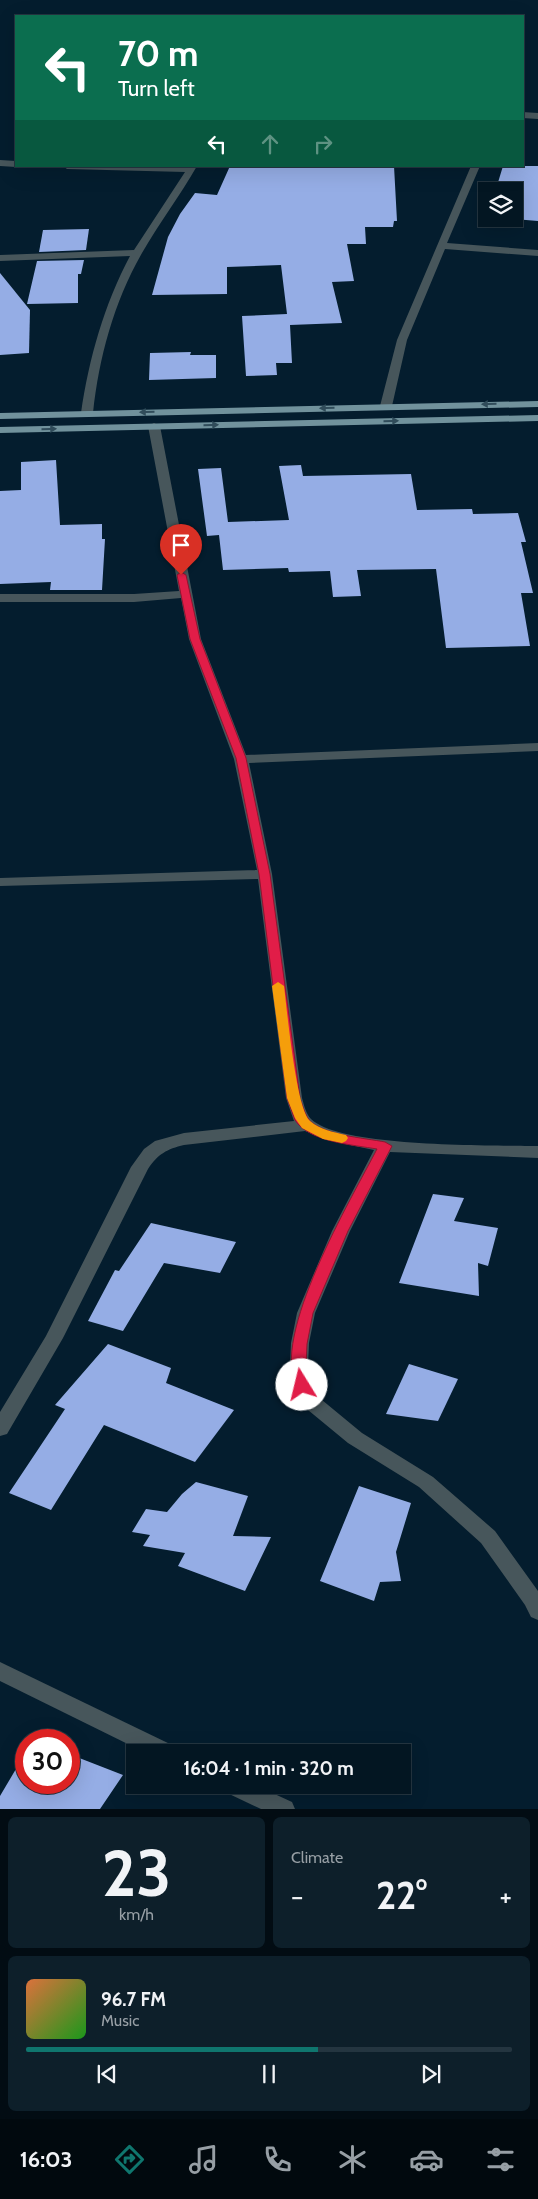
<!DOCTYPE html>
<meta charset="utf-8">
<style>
body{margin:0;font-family:Cabin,sans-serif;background:#0d1f2a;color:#f1f3f6;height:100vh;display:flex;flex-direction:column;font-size:19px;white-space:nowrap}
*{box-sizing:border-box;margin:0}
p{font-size:16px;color:#979fa5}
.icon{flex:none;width:28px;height:28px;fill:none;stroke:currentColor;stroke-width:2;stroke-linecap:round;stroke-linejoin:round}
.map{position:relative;height:1809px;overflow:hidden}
.details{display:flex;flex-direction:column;gap:8px;padding:8px;background:#020c13;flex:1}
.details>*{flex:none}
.hud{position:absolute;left:15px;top:15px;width:509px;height:152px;border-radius:0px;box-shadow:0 5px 20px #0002,0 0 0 1px #243540;background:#0b6e4f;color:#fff;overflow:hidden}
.buttons{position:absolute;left:478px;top:182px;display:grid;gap:10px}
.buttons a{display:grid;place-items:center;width:45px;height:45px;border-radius:0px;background:#031622;box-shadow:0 5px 20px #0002,0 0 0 1px #243540;font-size:25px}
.speed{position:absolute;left:15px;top:1729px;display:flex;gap:10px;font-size:25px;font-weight:700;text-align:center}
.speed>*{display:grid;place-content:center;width:65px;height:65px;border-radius:50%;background:#031622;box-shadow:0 5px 20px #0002,0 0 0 1px #243540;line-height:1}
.speed .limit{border:8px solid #d22;background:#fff;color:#111}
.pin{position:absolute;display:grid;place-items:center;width:42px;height:42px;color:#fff;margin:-51px -21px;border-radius:50% 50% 50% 0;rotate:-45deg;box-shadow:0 0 5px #0007}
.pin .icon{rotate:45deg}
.me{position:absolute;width:55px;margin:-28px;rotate:351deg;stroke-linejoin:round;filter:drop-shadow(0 0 4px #0008)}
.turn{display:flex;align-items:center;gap:18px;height:105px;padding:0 20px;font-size:22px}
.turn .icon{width:65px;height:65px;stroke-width:2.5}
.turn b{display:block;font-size:35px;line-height:42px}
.lanes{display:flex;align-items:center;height:48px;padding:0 20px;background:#0003;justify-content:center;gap:25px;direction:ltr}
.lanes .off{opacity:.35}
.big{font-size:38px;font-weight:700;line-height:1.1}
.details .card{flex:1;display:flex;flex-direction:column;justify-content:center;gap:8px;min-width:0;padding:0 18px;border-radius:8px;background:#0d1f2a}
.details .dial{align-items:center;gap:0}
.dial b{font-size:65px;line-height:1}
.song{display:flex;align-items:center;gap:15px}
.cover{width:60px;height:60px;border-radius:8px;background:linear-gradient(135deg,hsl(20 70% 55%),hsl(120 70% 35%))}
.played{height:5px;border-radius:2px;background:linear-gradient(90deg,#0f766e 60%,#243540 60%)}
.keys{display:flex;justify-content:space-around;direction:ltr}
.heat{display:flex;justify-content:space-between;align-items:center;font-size:28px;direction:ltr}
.details .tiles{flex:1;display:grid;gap:8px;grid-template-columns:1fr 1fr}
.card:last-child{grid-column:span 2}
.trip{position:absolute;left:126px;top:1744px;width:285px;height:50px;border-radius:0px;background:#031622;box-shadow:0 5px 20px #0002,0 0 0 1px #243540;font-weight:700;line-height:50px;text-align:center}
.tab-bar{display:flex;height:80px;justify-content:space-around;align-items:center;background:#01090e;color:#979fa5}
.tab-bar .icon{width:35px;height:35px}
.tab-bar .active{color:#0f766e}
.tab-bar b{font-size:22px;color:#f1f3f6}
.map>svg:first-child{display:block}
</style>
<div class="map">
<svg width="538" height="1809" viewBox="0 0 538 1809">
<rect width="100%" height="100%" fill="#041d2e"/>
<g fill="#95ade5">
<polygon points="230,166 394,166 397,221 394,221 393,227 365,227 366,244 347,244 354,281 332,282 342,323 290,325 292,363 276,363 277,375 246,376 242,316 287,314 281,265 227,267 227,294 152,295 168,237 180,214 195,193 217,195"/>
<polygon points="503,166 538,166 538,221 514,219 514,191 501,191 502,189 496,189"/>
<polygon points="89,229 86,250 39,252 43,230"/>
<polygon points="84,260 81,274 78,274 78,303 27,304 37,261"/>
<polygon points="0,273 30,310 29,353 0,355"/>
<polygon points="191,352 190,355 216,355 216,378 149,380 150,353"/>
<polygon points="56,460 60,525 102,524 102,539 105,539 102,590 50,590 51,582 0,584 0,491 21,490 21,462"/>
<polygon points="301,465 303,476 411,474 417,510 472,509 473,514 518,513 526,542 521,542 533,593 521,593 530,646 446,648 436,569 357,570 361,596 333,597 330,571 289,572 288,568 223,570 219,535 207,536 198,469 221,468 228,522 289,520 279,466"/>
<polygon points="433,1194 464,1198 454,1221 498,1228 488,1266 478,1263 479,1296 399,1283"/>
<polygon points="151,1223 236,1242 220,1273 164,1263 123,1331 88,1321 115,1270 119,1271"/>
<polygon points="108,1344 171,1368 166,1383 234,1410 195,1462 104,1425 51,1510 9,1493 65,1409 55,1405"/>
<polygon points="409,1364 458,1379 438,1421 386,1414"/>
<polygon points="196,1482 248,1496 233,1536 271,1537 245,1591 178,1566 185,1553 143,1546 150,1535 132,1532 146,1509 167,1512 182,1494"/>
<polygon points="359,1486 411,1503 396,1552 401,1581 380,1582 374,1601 320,1581"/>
<polygon points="26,1752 26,1782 69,1782 69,1754 123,1775 100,1809 0,1809 0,1796"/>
</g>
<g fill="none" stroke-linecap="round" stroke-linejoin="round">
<g fill="#47565b" fill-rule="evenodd">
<polygon points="522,112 538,113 538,119 522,118"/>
<polygon points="0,160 16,161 16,166 18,166 16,167 0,166"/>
<path d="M63 166H197C180 196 159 223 142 253 114 302 99 357 93 413L87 416 81 413C89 358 104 305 130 256L0 261V255L134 250 185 172 67 169Z"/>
<polygon points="471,166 480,166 447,243 538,250 538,256 445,249 407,340 392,406 386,409 382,408 380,406 397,340"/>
<path d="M154 423 160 426 201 639 246 755 538 743V751L249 763 272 874 302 1098C304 1105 306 1114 311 1119 341 1148 493 1145 538 1146V1158L390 1152 350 1231 315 1313 309 1343 308 1366 311 1384 322 1400 362 1433 433 1477 495 1531 538 1591V1620L531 1617 525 1605 481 1543 419 1487 348 1443 308 1410 293 1385 290 1366 291 1343 297 1313 332 1231 374 1150 326 1140 305 1131 184 1145C167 1149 158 1154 148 1169L63 1338 7 1434 0 1436V1412L46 1336 131 1167 144 1149 155 1141 184 1133 294 1121 286 1098 258 879 0 886V878L257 870 234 759 189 639 181 598 134 602H0V594H134L179 591 148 426Z"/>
<polygon points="0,1662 172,1745 175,1752 144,1752 0,1681"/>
<polygon points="222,1785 255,1785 292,1802 295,1809 261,1809 225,1792"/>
</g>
<g fill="#71929c" fill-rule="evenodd">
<polygon points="538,401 538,407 0,419 0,413"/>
<polygon points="538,415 538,421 0,433 0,427"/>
</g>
</g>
<defs><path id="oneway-solid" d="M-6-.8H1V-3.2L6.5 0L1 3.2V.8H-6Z" transform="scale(1.25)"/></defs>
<g fill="#304c5a">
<use href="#oneway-solid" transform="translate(489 404) rotate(179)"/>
<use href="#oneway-solid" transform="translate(327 408) rotate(179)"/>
<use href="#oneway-solid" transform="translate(147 412) rotate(179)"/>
<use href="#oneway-solid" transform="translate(391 421) rotate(-1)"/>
<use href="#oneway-solid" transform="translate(211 425) rotate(-1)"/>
<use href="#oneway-solid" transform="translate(49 429) rotate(-1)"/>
</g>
<path fill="#e11d48" stroke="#92132f" d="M181 572 186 575 200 639 246 758 270 874 300 1098C302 1104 304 1111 307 1117 317 1135 366 1138 385 1142L392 1146 348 1231 313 1313 307 1344 306 1366 310 1385 308 1388 302 1390 297 1388C269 1337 352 1198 377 1149 354 1145 309 1142 295 1120 292 1113 290 1105 287 1098L259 874 236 758 190 639 177 575Z"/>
<path fill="#f59e0b" d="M278 982 284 986C287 1009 296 1109 310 1121 320 1130 334 1132 346 1135L348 1138 346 1141 342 1143 323 1139 302 1128 295 1118 287 1098 272 986Z"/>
</svg>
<div class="buttons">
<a><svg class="icon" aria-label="layers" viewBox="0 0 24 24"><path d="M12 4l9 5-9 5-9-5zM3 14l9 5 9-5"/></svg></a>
</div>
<div class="speed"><div class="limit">30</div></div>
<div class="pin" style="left:181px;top:575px;background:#d93025"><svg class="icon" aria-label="arrive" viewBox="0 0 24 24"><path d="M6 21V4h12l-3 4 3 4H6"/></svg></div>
<svg class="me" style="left:302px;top:1385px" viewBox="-20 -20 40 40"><circle r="19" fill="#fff"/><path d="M0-13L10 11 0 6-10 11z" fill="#e11d48"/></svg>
<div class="trip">16:04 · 1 min · 320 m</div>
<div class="hud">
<div class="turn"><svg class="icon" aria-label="left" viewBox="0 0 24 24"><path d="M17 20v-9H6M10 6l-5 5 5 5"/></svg><div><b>70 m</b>Turn left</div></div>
<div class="lanes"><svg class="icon" aria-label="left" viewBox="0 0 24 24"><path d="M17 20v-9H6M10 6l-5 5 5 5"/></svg><svg class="icon off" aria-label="ahead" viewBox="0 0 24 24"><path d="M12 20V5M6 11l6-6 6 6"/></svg><svg class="icon off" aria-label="right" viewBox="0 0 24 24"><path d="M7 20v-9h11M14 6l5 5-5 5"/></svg></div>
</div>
</div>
<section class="details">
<div class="tiles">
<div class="card dial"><b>23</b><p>km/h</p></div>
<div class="card"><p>Climate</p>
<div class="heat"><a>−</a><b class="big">22°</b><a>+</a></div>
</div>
<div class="card">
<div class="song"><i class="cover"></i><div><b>96.7 FM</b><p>Music</p></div></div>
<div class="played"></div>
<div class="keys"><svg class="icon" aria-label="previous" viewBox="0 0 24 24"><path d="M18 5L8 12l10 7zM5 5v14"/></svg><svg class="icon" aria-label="pause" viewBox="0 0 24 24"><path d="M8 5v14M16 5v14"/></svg><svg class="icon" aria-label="next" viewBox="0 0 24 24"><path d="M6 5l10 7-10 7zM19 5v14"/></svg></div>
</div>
</div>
</section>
<nav class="tab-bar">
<b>16:03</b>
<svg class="icon active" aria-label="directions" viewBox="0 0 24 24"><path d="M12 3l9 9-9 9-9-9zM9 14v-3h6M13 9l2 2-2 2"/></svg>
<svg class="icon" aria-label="music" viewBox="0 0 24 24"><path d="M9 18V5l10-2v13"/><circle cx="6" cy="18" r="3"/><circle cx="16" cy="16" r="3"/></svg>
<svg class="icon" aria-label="phone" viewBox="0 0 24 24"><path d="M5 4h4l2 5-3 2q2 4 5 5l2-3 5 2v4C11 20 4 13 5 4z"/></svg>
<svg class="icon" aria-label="climate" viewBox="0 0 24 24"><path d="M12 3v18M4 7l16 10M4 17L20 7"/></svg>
<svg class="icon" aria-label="car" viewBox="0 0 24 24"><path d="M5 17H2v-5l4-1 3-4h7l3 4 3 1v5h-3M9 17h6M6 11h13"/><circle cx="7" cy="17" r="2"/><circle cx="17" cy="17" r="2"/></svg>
<svg class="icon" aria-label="filters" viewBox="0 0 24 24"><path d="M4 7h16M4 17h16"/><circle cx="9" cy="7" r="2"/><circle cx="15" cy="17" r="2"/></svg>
</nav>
